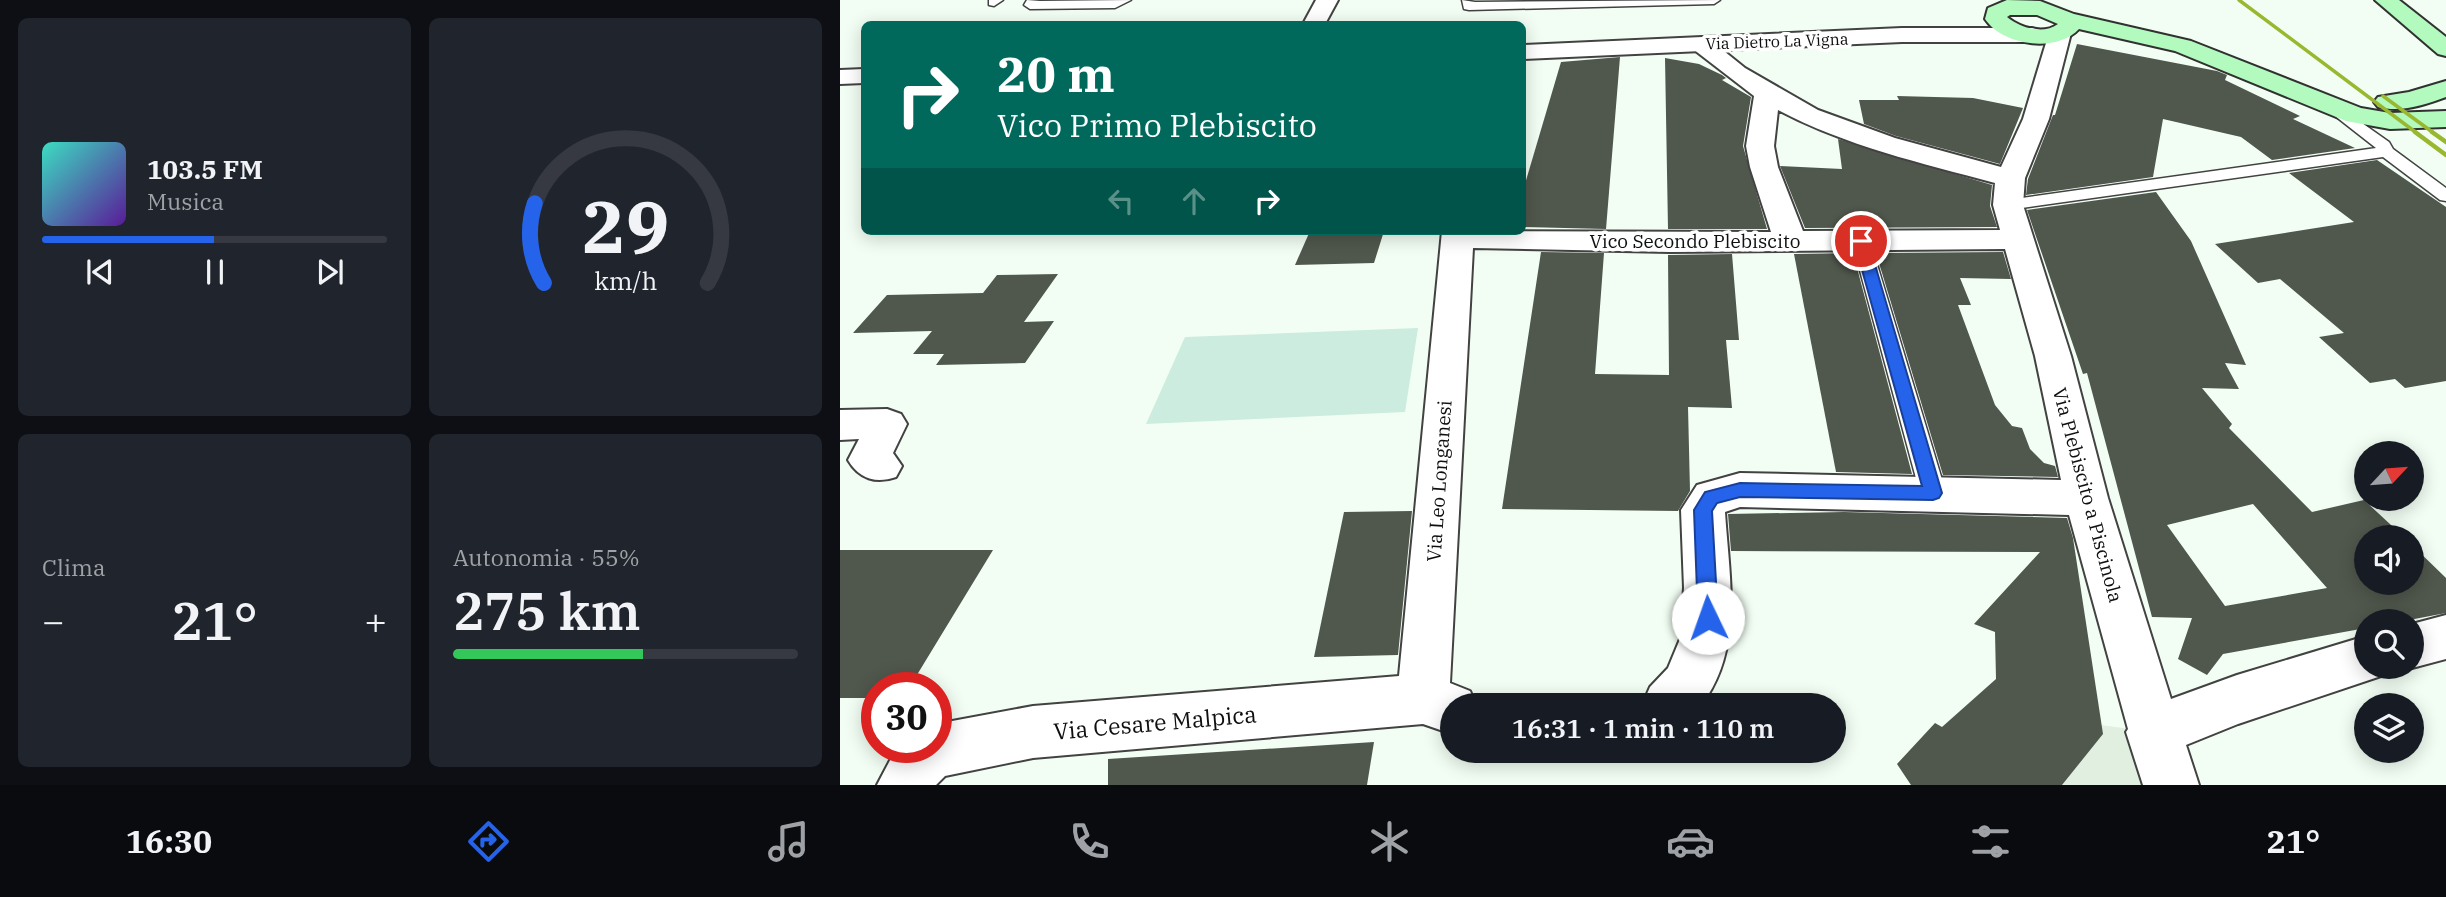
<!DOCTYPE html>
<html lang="it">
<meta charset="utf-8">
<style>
body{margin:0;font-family:"IBM Plex Serif",serif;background:#20242c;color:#f1f3f6;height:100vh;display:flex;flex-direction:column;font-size:26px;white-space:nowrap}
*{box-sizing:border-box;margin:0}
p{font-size:23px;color:#9ea1a6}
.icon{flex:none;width:38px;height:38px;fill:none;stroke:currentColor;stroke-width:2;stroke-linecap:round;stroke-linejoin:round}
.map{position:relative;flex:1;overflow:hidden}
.details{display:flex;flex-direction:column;gap:18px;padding:18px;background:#0d0f14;width:840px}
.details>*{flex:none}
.guide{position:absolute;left:21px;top:21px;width:665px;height:214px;border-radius:10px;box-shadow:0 4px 18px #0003;background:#00695c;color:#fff;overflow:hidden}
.needle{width:46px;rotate:64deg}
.controls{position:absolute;left:1514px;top:441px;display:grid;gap:14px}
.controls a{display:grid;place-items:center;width:70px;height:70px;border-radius:50%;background:#171b24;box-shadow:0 4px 18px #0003;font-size:35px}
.speed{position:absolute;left:21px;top:672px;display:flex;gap:14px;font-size:35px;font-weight:700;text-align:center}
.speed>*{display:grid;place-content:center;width:91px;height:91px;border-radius:50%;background:#171b24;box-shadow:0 4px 18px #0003;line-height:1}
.speed .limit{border:10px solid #d22;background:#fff;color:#111}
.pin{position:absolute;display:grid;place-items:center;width:60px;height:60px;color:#fff;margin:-30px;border:4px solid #fff;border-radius:50%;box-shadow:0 2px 7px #0007}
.me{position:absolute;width:77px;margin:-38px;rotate:357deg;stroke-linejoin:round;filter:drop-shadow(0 0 5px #0008)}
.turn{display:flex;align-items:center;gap:24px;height:147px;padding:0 21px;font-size:32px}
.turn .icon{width:91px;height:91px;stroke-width:2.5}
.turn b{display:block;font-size:49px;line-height:60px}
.lanes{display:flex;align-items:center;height:66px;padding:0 21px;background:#0003;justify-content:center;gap:35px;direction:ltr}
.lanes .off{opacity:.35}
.big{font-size:52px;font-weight:600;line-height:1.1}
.details .card{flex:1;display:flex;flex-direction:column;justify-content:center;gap:10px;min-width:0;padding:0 24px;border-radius:10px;background:#20242c}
.details .dial{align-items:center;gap:0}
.dial svg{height:182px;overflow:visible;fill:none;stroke:#363941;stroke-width:7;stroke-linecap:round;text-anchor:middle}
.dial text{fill:#f1f3f6;stroke:none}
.song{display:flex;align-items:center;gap:21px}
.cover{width:84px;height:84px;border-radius:10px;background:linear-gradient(135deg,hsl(170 70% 55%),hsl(270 70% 35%))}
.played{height:7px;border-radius:4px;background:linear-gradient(90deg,#2563eb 50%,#363941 50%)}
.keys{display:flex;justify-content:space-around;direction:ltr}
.heat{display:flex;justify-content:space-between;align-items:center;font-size:38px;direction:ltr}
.charge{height:10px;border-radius:5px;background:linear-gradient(90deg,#34c759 55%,#363941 0)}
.details .tiles{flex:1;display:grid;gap:18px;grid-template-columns:repeat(2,1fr)}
.trip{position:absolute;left:600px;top:693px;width:406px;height:70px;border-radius:35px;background:#171b24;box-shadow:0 4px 18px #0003;font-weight:600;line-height:70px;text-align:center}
.tab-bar{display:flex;height:112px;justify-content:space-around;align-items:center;background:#090b0e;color:#9ea1a6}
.tab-bar .icon{width:49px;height:49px}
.tab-bar .current{color:#2563eb}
.tab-bar b{font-size:32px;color:#f1f3f6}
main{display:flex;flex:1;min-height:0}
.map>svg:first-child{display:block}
</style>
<main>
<section class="details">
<div class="tiles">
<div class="card">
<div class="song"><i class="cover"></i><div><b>103.5 FM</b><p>Musica</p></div></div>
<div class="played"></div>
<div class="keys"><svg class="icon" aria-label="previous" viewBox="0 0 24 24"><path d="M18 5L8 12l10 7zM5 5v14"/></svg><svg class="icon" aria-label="pause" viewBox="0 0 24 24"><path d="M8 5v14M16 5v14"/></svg><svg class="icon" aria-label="next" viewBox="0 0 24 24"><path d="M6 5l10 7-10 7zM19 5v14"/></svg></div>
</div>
<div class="card dial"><svg viewBox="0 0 100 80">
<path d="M14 69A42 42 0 1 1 86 69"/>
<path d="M14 69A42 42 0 0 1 10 34" stroke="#2563eb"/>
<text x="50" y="56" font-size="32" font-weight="700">29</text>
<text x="50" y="72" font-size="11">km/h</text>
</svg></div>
<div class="card"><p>Clima</p>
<div class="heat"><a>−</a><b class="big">21°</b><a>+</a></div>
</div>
<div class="card"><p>Autonomia · 55%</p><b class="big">275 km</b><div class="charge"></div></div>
</div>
</section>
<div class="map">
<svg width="1606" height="785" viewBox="0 0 1606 785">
<rect width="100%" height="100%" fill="#f2fef3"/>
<polygon fill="#cbecdf" points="578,328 565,412 306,424 345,337"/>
<polygon fill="#e1efe1" points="1246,723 1313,732 1330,785 1195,785"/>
<g fill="#50574c" fill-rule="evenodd">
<polygon points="1237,44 1377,71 1387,75 1385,80 1460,116 1453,119 1515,148 1432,160 1401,137 1323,119 1313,177 1186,195 1188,179 1213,115 1215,115"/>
<polygon points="780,57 766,229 682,227 682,194 721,62"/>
<polygon points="825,58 859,64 882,75 886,78 882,80 911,97 903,146 927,229 828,229"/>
<polygon points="1057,96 1133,98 1183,108 1160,164 1056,136 1024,124 1019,100 1059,100"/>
<polygon points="998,139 1152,185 1150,206 1157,227 965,228 940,166 1002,169"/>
<polygon points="1537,160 1606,207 1606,381 1565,388 1555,379 1530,383 1479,337 1504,333 1440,279 1418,283 1375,244 1514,222 1449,173"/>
<path d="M1316 192 1351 241 1406 365 1385 363 1399 389 1362 388 1392 424 1389 428 1472 512 1524 500 1564 537H1526V583H1572V545L1606 578V613L1564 621H1526V628L1383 654 1367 675 1338 659 1352 618 1312 617 1247 373 1243 374 1187 210ZM1413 504 1487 588 1385 606 1327 525Z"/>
<polygon points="470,231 544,231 534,263 455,265"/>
<polygon points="701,252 764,253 755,374 829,375 828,255 892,254 899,340 886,340 892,408 848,407 850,491 838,511 662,509"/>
<polygon points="1163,252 1171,279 1120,278 1131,305 1118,305 1155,405 1172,426 1182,428 1190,449 1204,463 1215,466 1218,477 1103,475 1036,253"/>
<polygon points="1013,253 1072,474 996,472 954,254"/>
<polygon points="218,274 184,322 214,321 185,363 96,365 104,354 73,354 92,331 13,333 47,295 143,293 157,275"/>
<polygon points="572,511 558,655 474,657 504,512"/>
<polygon points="1004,512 1227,518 1233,538 1263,734 1222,785 1071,785 1057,764 1095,723 1102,727 1156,679 1155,632 1134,624 1200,552 891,551 888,514"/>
<polygon points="0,550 153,550 69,688 37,688 37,698 0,698"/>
<polygon points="534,742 527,785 268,785 268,759"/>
</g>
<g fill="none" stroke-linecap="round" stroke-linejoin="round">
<defs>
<g id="service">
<polygon points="149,0 163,0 154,6 149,5"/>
<polygon points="187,0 200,1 291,0 275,8 190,9 184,5"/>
<polygon points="622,0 635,2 880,0 874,4 629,10 624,9"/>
<polygon points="1495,104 1549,142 1553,149 1606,188 1606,201 1600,200 1543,157 1168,210 1159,205 1168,200 1536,148 1490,112 1487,109"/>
<polygon points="1021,235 1030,241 1106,493 1102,500 1093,503 1084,500 1080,493 1012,241"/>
</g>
<g id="minor">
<polygon points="476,0 498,0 485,24 463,24"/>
<path d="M1220 26 1228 28 1231 33 1209 119 1185 178 1183 205 1231 356 1268 498 1331 699 1397 675 1526 636V667H1548L1544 675 1398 724 1346 745 1359 785H1303L1286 732 1288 729 1229 515 900 507 885 512C889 576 904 650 861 705H802L810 687 828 668 840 639 844 588 841 510 857 485 900 473 1221 480 1195 356 1165 249 830 252 633 248 610 683 630 691 636 705H612V734L583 724 193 758 105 776 96 785H37L57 747H96V724L193 706 559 676 602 231 931 232 910 167 906 146 914 96 853 49 849 44 853 39H869L905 68 978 110 1055 138 1161 167 1183 119 1209 33 1212 28ZM938 110C1006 146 1081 163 1155 183L1153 205 1160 230 963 231 938 167 934 146Z"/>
<path d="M47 409 61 414 67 424 53 453 62 466 56 477C36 484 19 479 8 460L19 439 0 440V410Z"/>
<polygon points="1606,615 1606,659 1572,668 1567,667 1572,667 1572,624"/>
</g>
<g id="tertiary">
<polygon points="1062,28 1192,28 1200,30 1204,35 1200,40 1192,42 1062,42 682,59 682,45"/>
<polygon points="24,69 24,83 0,84 0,70"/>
</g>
<g id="secondary">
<path d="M1167 0 1200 1 1234 14 1351 41 1521 108 1550 113 1606 111V127L1550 129 1506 121 1335 51 1239 29C1217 53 1163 46 1145 19L1148 8ZM1170 15H1197L1218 24C1203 35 1181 28 1167 17Z"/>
<polygon points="1535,0 1559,0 1606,37 1606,56 1598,54"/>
<path d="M1606 81V97C1584 105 1561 113 1538 107L1534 102 1538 97 1569 92Z"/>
</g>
</defs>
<use href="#service" stroke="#424242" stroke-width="3"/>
<use href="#minor" stroke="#424242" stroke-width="4"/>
<use href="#tertiary" stroke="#424242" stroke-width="4"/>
<use href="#secondary" stroke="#313131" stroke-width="4"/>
<use href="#service" fill="#fff" fill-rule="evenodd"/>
<use href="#minor" fill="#fff" fill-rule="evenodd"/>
<use href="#tertiary" fill="#fff" fill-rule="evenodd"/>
<use href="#secondary" fill="#b2fabd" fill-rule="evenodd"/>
<g stroke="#99b72f" stroke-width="3.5">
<polyline points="1399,0 1578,134"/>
<polyline points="1543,96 1595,134"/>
</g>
<g stroke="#99b72f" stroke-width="4.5">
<polyline points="1575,132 1606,155"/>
<polyline points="1592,132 1606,142"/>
</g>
</g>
<polygon fill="#2563eb" stroke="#184099" stroke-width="2" points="1021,237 1028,241 1102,493 1099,498 1093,500 900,497 877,503 872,511 878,618 875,624 868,627 861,624 858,618 854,510 865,492 900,483 1082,486 1014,241"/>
<g text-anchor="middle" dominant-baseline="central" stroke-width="7" stroke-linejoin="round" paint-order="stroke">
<g font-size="16" fill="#0f0f0f" stroke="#fff">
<text transform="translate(937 41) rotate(-2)">Via Dietro La Vigna</text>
</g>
<g font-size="19" fill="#0f0f0f" stroke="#fff">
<text x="855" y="241">Vico Secondo Plebiscito</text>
<text transform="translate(599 481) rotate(-86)">Via Leo Longanesi</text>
<text transform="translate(1248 495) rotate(75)">Via Plebiscito a Piscinola</text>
</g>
<g font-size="23" fill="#0f0f0f" stroke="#fff">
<text transform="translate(315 722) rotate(-5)">Via Cesare Malpica</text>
</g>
</g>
</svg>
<div class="controls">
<a><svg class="needle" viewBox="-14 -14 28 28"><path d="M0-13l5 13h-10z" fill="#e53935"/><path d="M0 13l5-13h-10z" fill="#9ea1a6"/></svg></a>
<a><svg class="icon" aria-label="sound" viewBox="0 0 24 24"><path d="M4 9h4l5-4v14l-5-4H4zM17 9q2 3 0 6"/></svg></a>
<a><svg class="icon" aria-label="search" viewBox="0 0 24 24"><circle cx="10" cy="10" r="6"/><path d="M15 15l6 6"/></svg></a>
<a><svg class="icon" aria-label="layers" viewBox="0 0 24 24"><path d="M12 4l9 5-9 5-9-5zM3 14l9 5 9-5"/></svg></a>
</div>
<div class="speed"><div class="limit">30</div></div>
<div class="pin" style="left:1021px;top:241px;background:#d93025"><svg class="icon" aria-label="arrive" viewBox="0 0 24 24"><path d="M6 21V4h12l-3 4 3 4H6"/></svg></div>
<svg class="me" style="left:868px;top:618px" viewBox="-20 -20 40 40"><circle r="19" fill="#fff"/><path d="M0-13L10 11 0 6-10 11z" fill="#2563eb"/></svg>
<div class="trip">16:31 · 1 min · 110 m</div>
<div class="guide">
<div class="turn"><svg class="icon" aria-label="right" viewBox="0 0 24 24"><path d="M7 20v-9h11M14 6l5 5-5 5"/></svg><div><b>20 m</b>Vico Primo Plebiscito</div></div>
<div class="lanes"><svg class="icon off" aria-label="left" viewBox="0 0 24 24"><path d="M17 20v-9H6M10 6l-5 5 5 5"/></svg><svg class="icon off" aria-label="ahead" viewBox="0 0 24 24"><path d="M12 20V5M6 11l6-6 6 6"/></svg><svg class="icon" aria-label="right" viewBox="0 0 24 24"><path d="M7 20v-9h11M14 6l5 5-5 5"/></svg></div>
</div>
</div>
</main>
<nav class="tab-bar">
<b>16:30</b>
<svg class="icon current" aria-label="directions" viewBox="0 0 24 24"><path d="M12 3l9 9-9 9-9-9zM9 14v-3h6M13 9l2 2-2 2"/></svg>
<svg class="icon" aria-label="music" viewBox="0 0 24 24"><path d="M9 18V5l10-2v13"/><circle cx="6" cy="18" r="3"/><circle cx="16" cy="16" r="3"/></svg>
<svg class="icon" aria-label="phone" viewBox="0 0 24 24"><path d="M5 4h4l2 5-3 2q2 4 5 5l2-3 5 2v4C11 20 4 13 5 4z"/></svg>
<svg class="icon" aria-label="climate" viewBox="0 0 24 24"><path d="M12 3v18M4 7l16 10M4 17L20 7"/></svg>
<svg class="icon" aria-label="car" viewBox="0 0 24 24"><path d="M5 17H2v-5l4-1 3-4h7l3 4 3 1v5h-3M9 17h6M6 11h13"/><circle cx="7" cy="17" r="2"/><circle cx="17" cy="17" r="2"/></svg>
<svg class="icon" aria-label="filters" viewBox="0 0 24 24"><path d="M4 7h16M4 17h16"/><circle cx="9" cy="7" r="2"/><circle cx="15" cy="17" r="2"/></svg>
<b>21°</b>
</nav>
